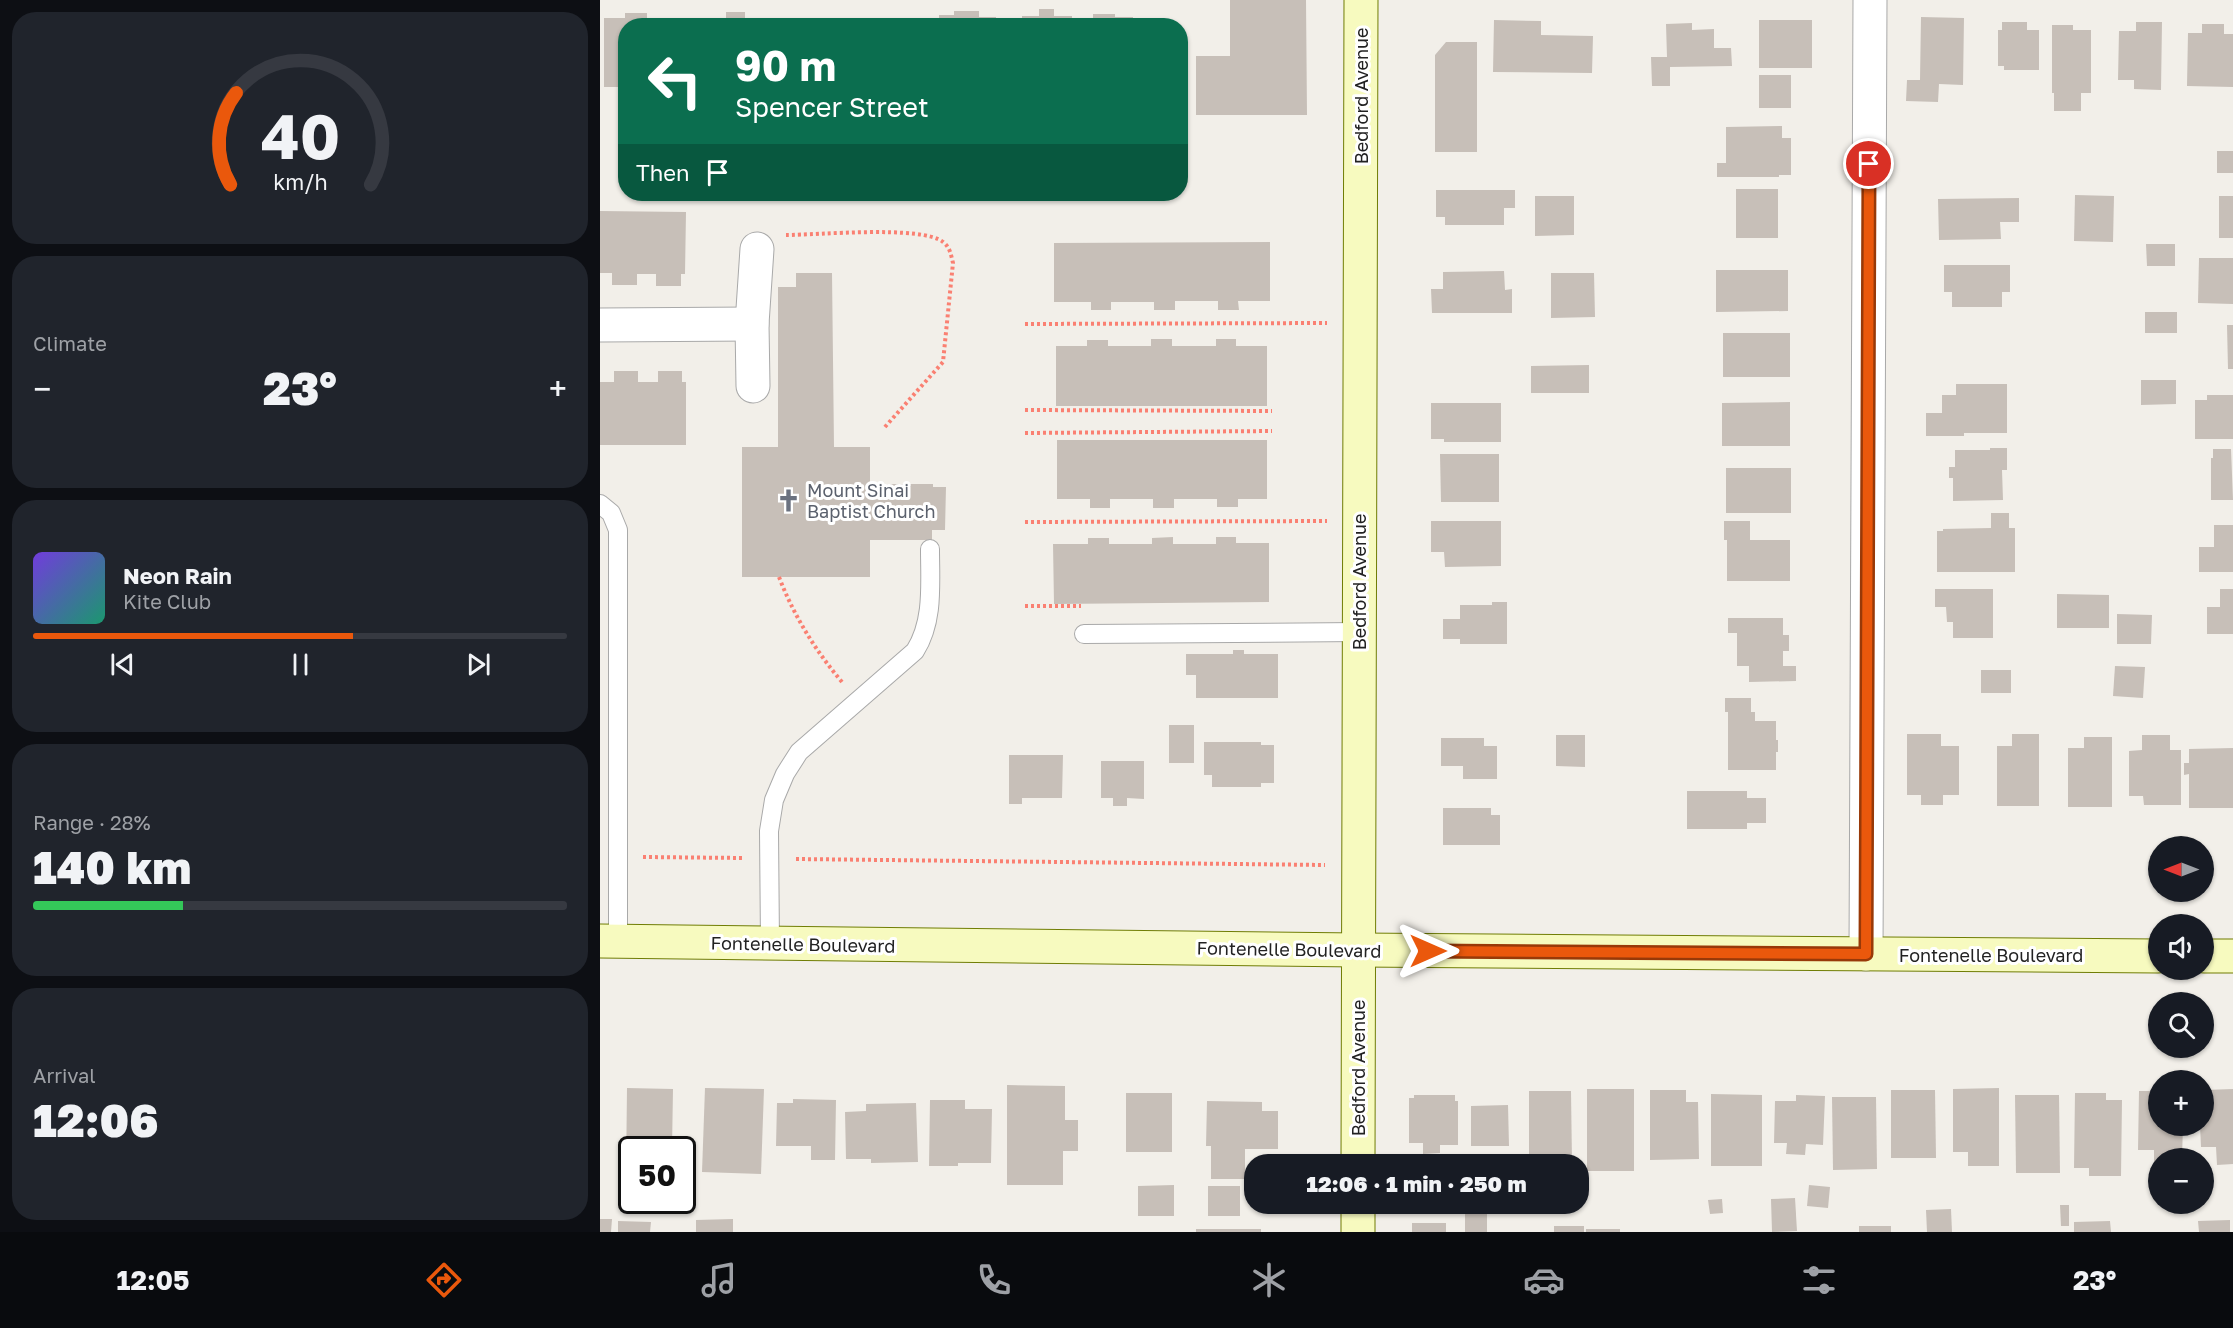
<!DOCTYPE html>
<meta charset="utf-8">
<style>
body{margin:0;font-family:"Golos Text",sans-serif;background:#20242c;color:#f1f3f6;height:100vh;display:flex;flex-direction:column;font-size:22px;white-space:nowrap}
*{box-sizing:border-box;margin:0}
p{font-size:20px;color:#9ea1a6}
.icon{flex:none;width:33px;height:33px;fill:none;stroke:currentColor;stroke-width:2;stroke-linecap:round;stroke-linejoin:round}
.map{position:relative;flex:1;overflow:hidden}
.drawer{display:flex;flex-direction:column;gap:12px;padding:12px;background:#0d0f14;width:600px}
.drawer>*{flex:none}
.banner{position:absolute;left:18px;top:18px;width:570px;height:183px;border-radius:24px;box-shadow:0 2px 4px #0004;background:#0b6e4f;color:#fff;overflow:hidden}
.needle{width:39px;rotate:270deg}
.fabs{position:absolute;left:1548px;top:836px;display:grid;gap:12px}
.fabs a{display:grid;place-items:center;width:66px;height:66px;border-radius:50%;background:#171b24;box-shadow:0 2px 4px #0004;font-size:30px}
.speed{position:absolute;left:18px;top:1136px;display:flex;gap:12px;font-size:30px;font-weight:700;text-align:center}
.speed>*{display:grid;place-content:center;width:78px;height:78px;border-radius:50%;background:#171b24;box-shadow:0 2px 4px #0004;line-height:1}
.speed .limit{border:3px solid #111;border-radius:9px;background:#fff;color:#111}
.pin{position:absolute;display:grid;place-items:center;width:51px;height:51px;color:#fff;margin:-26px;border:3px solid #fff;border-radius:50%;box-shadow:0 2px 6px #0007}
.me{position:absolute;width:66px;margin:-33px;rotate:90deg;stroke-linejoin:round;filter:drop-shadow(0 0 4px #0008)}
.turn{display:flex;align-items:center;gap:21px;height:126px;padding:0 18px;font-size:27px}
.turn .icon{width:78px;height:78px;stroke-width:2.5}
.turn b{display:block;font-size:42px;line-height:51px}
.then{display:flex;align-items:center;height:57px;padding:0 18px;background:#0003;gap:12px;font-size:22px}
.big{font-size:45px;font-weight:800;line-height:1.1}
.drawer .card{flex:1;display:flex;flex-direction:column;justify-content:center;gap:9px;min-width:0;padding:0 21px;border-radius:24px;background:#20242c}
.drawer .dial{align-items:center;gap:0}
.dial svg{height:156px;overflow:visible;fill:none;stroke:#363941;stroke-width:7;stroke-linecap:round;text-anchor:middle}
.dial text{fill:#f1f3f6;stroke:none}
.song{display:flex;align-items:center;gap:18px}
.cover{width:72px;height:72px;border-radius:9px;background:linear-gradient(135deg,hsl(260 70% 55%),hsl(160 70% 35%))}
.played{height:6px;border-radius:3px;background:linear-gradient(90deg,#ea580c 60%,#363941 60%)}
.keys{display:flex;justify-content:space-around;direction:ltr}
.heat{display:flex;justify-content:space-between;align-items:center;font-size:33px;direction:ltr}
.charge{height:9px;border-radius:4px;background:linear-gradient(90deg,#34c759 28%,#363941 0)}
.trip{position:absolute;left:644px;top:1154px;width:345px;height:60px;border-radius:24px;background:#171b24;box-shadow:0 2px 4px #0004;font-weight:800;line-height:60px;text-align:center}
.tabs{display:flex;height:96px;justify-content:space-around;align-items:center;background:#090b0e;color:#9ea1a6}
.tabs .icon{width:42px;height:42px}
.tabs .active{color:#ea580c}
.tabs b{font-size:27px;color:#f1f3f6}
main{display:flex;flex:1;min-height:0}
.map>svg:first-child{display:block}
</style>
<main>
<section class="drawer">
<div class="card dial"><svg viewBox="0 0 100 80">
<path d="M14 69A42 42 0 1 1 86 69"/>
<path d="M14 69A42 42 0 0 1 17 22" stroke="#ea580c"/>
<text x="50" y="56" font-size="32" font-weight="700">40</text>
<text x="50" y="72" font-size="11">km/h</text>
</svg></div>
<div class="card"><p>Climate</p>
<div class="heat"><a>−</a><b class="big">23°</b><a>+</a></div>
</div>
<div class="card">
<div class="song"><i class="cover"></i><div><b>Neon Rain</b><p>Kite Club</p></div></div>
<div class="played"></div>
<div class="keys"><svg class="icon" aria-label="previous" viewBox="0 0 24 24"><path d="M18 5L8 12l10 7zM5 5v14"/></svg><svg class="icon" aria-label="pause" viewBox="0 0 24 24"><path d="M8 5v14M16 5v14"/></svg><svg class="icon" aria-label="next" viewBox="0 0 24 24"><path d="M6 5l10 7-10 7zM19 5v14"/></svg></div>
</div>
<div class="card"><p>Range · 28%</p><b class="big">140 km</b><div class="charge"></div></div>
<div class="card"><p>Arrival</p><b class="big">12:06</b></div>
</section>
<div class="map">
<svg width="1633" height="1232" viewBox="0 0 1633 1232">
<rect width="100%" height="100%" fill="#f2efe9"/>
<g fill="#c7bfb8">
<polygon points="630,0 706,0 707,115 596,115 596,56 630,56"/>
<polygon points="439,9 454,9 454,16 472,16 472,26 422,26 422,16 439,16"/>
<polygon points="354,11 379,11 379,17 396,17 396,26 339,26 339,15 354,15"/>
<polygon points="126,12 145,12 145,19 182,19 182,26 126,26"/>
<polygon points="25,13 47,13 47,26 26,26 25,87 4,87 4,18 25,18"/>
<polygon points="493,14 515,14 515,17 533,17 533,26 493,26"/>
<polygon points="1321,17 1364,18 1363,85 1339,84 1338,102 1306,101 1307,80 1320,80"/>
<polygon points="894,20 941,21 941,35 993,36 992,73 893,72"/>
<rect x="1159" y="20" width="53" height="48"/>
<polygon points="1402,22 1427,22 1427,30 1439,30 1439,70 1404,70 1404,66 1398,66 1398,30 1402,30"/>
<polygon points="1536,22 1562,22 1561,90 1534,89 1534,80 1518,80 1519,31 1536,31"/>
<polygon points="1092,23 1092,30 1114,29 1114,48 1131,48 1132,66 1070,67 1070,86 1052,86 1051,57 1067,57 1066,24"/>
<polygon points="1602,24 1624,24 1624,34 1633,34 1633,87 1587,86 1588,33 1602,33"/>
<polygon points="1452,25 1473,25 1473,30 1491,30 1491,93 1481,93 1481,111 1454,111 1454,93 1452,93"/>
<polygon points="846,42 877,42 877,152 835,152 835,55"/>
<rect x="1159" y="75" width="32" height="33"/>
<polygon points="1182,126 1182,138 1191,138 1191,175 1179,175 1179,177 1117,177 1117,163 1126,163 1126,127"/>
<rect x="1617" y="151" width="16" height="22"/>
<rect x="1136" y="189" width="42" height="49"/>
<polygon points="836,190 915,190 915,208 904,208 904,225 845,225 845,217 836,217"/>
<polygon points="1475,195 1514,196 1513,242 1474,241"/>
<polygon points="935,196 974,196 974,235 935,236"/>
<rect x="1619" y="196" width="14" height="42"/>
<polygon points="1419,198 1419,222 1400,222 1401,239 1339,240 1338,199"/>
<polygon points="0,211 86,212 85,274 81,274 81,286 56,286 56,274 37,274 37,285 12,285 12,273 0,273"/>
<polygon points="670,242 670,301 638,301 639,310 618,310 618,301 575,301 575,310 554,310 554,302 511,302 511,310 491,310 491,302 454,302 454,243"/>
<polygon points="1546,244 1575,244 1575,266 1547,266"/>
<polygon points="1599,258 1633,258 1633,304 1598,303"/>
<polygon points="1344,265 1410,265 1410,292 1402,292 1402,307 1352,307 1352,292 1344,292"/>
<polygon points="1116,270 1188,270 1188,311 1116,312"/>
<polygon points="904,271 905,290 912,289 912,313 832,313 831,289 843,289 843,272"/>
<polygon points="196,273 232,273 234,447 270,447 270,484 333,484 333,487 346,487 345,530 332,530 332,540 270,540 270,577 142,577 142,447 178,447 178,287 196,287"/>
<polygon points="951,273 994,273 995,317 951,318"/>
<rect x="1545" y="312" width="32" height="21"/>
<polygon points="1627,325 1633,325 1633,369 1628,369"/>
<rect x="1123" y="333" width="67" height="44"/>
<polygon points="551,339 572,339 572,346 616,346 616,339 636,339 636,346 667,346 667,406 456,406 456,346 487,346 487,340 508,340 508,346 551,346"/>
<polygon points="989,365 989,393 931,393 931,366"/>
<polygon points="14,371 38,371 38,382 58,382 58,371 82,371 82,382 86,382 86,445 0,445 0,382 14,382"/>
<polygon points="1541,380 1576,380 1576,404 1541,405"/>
<polygon points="1356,384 1407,384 1407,433 1364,433 1364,436 1326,436 1326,413 1342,413 1342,395 1356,395"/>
<polygon points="1607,395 1633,395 1633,439 1595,439 1595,400 1607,400"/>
<polygon points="1190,402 1190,446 1122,446 1122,403"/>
<polygon points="831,403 901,403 901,442 844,442 844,439 831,439"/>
<polygon points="457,440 667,440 667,499 638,499 638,507 617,507 617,499 574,499 574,508 553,508 553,499 510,499 510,508 490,508 490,499 457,499"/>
<polygon points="1390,448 1407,448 1407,470 1402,470 1403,500 1353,501 1353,478 1349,478 1349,467 1355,467 1355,450 1390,450"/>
<polygon points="1613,449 1631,449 1633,500 1611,500 1611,458 1613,458"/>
<polygon points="840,454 899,454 899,502 841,502"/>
<rect x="1126" y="468" width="65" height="45"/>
<polygon points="1391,513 1409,513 1409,528 1415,528 1415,572 1337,572 1337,531 1343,531 1343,529 1391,528"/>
<polygon points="831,521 901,521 901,566 845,567 844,552 831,552"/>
<polygon points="1124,521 1150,521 1150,540 1190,540 1190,581 1127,581 1127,540 1124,540"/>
<polygon points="1614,525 1633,525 1633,572 1599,572 1599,547 1614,547"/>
<polygon points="573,537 573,544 616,544 616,537 636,537 636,543 669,543 669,602 454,604 453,544 488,544 488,538 509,538 509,544 552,544 552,538"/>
<polygon points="1335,589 1393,589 1393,638 1353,638 1353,622 1347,622 1346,607 1335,607"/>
<polygon points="1620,589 1633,589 1633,634 1607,634 1607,607 1620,607"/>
<polygon points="1457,594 1509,595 1509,628 1457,628"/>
<polygon points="892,602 907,602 907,644 860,644 860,639 843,639 843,619 860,619 860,605 892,605"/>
<polygon points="1517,614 1552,615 1551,644 1517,644"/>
<polygon points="1128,618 1183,618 1183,635 1189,635 1189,651 1183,651 1183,666 1196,666 1196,681 1149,682 1149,666 1137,666 1137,633 1128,633"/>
<polygon points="633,650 644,650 644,654 678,654 678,698 596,698 596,675 586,675 586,654 633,654"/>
<polygon points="1515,666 1545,667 1543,698 1513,696"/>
<rect x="1381" y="670" width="30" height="23"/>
<polygon points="1125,698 1151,698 1151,712 1155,712 1155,721 1176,721 1176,740 1178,740 1178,752 1176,752 1176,770 1128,770 1128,712 1125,712"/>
<rect x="569" y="725" width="25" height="38"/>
<polygon points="1307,734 1341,734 1341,746 1359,746 1359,795 1343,795 1343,805 1321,805 1321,795 1307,795"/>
<polygon points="1412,734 1439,734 1439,806 1397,806 1397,746 1412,746"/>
<polygon points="956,735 985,735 985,767 956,766"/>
<polygon points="1542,735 1570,735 1570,750 1581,750 1581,805 1544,805 1543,796 1529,796 1529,751 1542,750"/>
<polygon points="1484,737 1512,737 1512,807 1468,807 1468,748 1484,748"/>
<polygon points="841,738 884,738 884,746 897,746 897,779 863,779 863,766 841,766"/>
<polygon points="604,742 661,742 661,745 674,745 674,783 661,783 661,787 612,787 612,775 604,775"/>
<polygon points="1633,748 1633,808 1589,808 1589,774 1584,775 1584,763 1589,763 1589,749"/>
<polygon points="409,755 463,755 462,798 422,798 422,804 409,804"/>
<polygon points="501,761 544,761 544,799 527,798 527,806 513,806 513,798 501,798"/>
<polygon points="1087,791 1147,791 1147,798 1166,798 1166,823 1147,823 1147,829 1087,829"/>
<polygon points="843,808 891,808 891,815 900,815 900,845 843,845"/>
<polygon points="407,1085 465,1086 465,1120 478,1120 478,1151 463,1151 463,1185 407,1185"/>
<polygon points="27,1088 73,1089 72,1149 32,1149 32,1175 26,1175"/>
<polygon points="105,1088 164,1089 161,1174 102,1172"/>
<polygon points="1399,1088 1399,1166 1368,1166 1368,1152 1353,1152 1353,1089"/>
<rect x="987" y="1089" width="47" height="82"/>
<polygon points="1633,1089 1633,1164 1617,1165 1616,1147 1601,1147 1600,1125 1604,1125 1604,1090"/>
<polygon points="1050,1090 1086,1090 1086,1102 1098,1102 1099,1159 1050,1160"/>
<polygon points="1291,1090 1335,1090 1336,1158 1291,1158"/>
<polygon points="929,1091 971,1091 972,1163 929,1163"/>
<polygon points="1539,1091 1558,1091 1558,1125 1583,1125 1582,1158 1558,1158 1558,1164 1554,1164 1554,1150 1538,1150"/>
<rect x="526" y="1093" width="46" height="59"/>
<polygon points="1475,1093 1506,1093 1506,1100 1522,1100 1521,1176 1489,1176 1489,1168 1474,1168"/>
<polygon points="1111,1094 1162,1095 1162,1166 1111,1166"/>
<polygon points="814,1095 855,1095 855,1101 858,1101 858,1145 840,1145 840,1153 823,1154 823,1143 809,1143 809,1098 814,1098"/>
<polygon points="1196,1095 1225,1096 1223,1145 1206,1144 1205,1155 1186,1154 1187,1143 1174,1143 1175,1101 1196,1101"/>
<polygon points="1415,1095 1459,1095 1460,1173 1416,1173"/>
<polygon points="1232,1097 1276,1097 1277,1169 1233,1170"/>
<polygon points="193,1099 236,1100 235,1160 211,1160 211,1146 176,1146 177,1103 193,1103"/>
<polygon points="330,1100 365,1100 365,1109 392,1109 391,1163 358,1163 358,1166 329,1166"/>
<polygon points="607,1101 662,1102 662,1111 678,1111 678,1149 645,1149 645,1179 611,1179 611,1146 606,1146"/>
<polygon points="316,1103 318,1162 271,1163 271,1159 246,1159 245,1112 266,1111 266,1104"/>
<polygon points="908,1105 909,1146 871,1146 871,1106"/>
<polygon points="574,1185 574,1216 538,1216 538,1186"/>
<polygon points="1209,1185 1230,1187 1228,1208 1207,1206"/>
<rect x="608" y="1186" width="32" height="30"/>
<polygon points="1195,1198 1197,1231 1172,1232 1171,1199"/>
<polygon points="1122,1199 1123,1213 1110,1214 1108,1200"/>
<rect x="865" y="1205" width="22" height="27"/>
<polygon points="1460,1205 1469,1205 1469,1226 1461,1226"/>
<polygon points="1351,1209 1352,1232 1327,1232 1326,1210"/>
<polygon points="0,1219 12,1219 11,1232 0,1232"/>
<polygon points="133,1219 133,1232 96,1232 96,1220"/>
<polygon points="1630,1220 1630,1232 1599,1232 1598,1221"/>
<polygon points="18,1221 51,1222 50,1232 18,1232"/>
<polygon points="1510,1221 1511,1232 1474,1232 1474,1222"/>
<rect x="812" y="1223" width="34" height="9"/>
<rect x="954" y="1226" width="30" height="6"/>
<rect x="1259" y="1226" width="32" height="6"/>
<rect x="596" y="1229" width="65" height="3"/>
<rect x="986" y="1229" width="34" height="3"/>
</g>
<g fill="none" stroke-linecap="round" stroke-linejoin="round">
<defs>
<g id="lane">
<polyline points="0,504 11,513 18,530 18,941"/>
<polyline points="484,634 759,632"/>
<path d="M170 944 169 831 174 800 185 774 199 752 315 651C334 621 330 584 330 549"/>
</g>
<g id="street">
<polyline points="0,325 152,324"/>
<polyline points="153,386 152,324 157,249"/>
<polyline points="1266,954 1270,0"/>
</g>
<g id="secondary">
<polyline points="0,941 758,950 1558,956"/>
<polyline points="1604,956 1633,956"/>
<polyline points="758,1164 761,0"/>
<polyline points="758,1232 758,1203"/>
</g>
</defs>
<use href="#lane" stroke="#a9a9a9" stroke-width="20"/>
<use href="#street" stroke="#a9a9a9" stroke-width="35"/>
<use href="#secondary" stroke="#707d05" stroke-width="35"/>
<g stroke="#fa8072" stroke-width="4" stroke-dasharray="3 3" stroke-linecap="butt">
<path d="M186 235C217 235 322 225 343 242 350 247 351 255 353 263L343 362 284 428"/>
<polyline points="425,324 727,323"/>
<polyline points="425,410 672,411"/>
<polyline points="425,433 672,431"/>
<polyline points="425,522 727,521"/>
<path d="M179 577C194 616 215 650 242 682"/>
<polyline points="425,606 481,606"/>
<polyline points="43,857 143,858"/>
<polyline points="196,859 725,865"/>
</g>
<use href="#lane" stroke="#fff" stroke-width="18"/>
<use href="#street" stroke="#fff" stroke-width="33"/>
<use href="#secondary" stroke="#f7fabf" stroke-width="33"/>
</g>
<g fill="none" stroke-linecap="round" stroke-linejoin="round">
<defs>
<polyline id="route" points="828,951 1266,954 1269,164"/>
</defs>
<use href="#route" stroke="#983908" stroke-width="15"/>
<use href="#route" stroke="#ea580c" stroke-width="10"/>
</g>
<defs>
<symbol id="church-bare" viewBox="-9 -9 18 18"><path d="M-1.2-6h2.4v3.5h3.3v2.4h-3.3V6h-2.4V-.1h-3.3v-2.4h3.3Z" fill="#6b7280" stroke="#fff" stroke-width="2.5" paint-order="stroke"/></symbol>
</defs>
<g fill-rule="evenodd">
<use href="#church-bare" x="172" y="484" width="33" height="33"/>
</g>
<g text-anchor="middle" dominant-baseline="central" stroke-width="6" stroke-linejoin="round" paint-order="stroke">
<g font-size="18" fill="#222" stroke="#fff">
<text transform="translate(761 96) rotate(-90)">Bedford Avenue</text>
<text transform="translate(759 582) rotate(-90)">Bedford Avenue</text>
<text transform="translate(203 944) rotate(1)">Fontenelle Boulevard</text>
<text transform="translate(689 949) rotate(1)">Fontenelle Boulevard</text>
<text x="1391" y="955">Fontenelle Boulevard</text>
<text transform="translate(758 1068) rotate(-90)">Bedford Avenue</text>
</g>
<g font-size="18" fill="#5b616d" stroke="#fff" text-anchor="start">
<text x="207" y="490">Mount Sinai<tspan x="207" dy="21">Baptist Church</tspan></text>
</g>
</g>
</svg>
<div class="fabs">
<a><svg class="needle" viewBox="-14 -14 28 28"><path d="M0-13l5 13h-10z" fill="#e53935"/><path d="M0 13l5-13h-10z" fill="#9ea1a6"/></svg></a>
<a><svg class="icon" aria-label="sound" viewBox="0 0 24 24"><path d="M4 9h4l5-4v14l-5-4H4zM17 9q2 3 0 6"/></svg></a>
<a><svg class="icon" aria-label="search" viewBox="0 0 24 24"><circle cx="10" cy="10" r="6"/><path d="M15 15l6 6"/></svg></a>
<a>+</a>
<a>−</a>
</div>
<div class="speed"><div class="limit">50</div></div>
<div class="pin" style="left:1269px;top:164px;background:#d93025"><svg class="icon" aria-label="arrive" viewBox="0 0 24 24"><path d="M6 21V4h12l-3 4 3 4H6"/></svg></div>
<svg class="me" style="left:828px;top:951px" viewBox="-20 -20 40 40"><path d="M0-17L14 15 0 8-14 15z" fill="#ea580c" stroke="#fff" stroke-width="4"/></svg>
<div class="trip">12:06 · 1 min · 250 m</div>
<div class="banner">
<div class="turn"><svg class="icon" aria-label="left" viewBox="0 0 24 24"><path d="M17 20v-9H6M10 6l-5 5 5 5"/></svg><div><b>90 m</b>Spencer Street</div></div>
<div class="then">Then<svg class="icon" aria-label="arrive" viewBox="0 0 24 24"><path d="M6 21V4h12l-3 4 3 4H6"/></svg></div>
</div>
</div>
</main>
<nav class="tabs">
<b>12:05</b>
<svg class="icon active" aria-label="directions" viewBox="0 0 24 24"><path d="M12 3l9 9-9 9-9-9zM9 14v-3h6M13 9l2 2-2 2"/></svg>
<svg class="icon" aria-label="music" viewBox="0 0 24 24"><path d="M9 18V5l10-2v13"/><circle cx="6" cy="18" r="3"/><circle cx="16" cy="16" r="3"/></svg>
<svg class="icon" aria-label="phone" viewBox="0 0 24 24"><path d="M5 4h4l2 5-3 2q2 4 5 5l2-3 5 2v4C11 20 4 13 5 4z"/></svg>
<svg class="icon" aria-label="climate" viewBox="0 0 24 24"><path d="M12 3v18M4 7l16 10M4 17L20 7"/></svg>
<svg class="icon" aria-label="car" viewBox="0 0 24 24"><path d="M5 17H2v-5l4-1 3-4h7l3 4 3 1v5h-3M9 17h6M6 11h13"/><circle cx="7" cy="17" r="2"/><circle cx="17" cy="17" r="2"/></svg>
<svg class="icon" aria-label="filters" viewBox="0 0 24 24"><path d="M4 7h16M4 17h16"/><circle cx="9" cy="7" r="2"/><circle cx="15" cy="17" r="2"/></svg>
<b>23°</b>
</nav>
